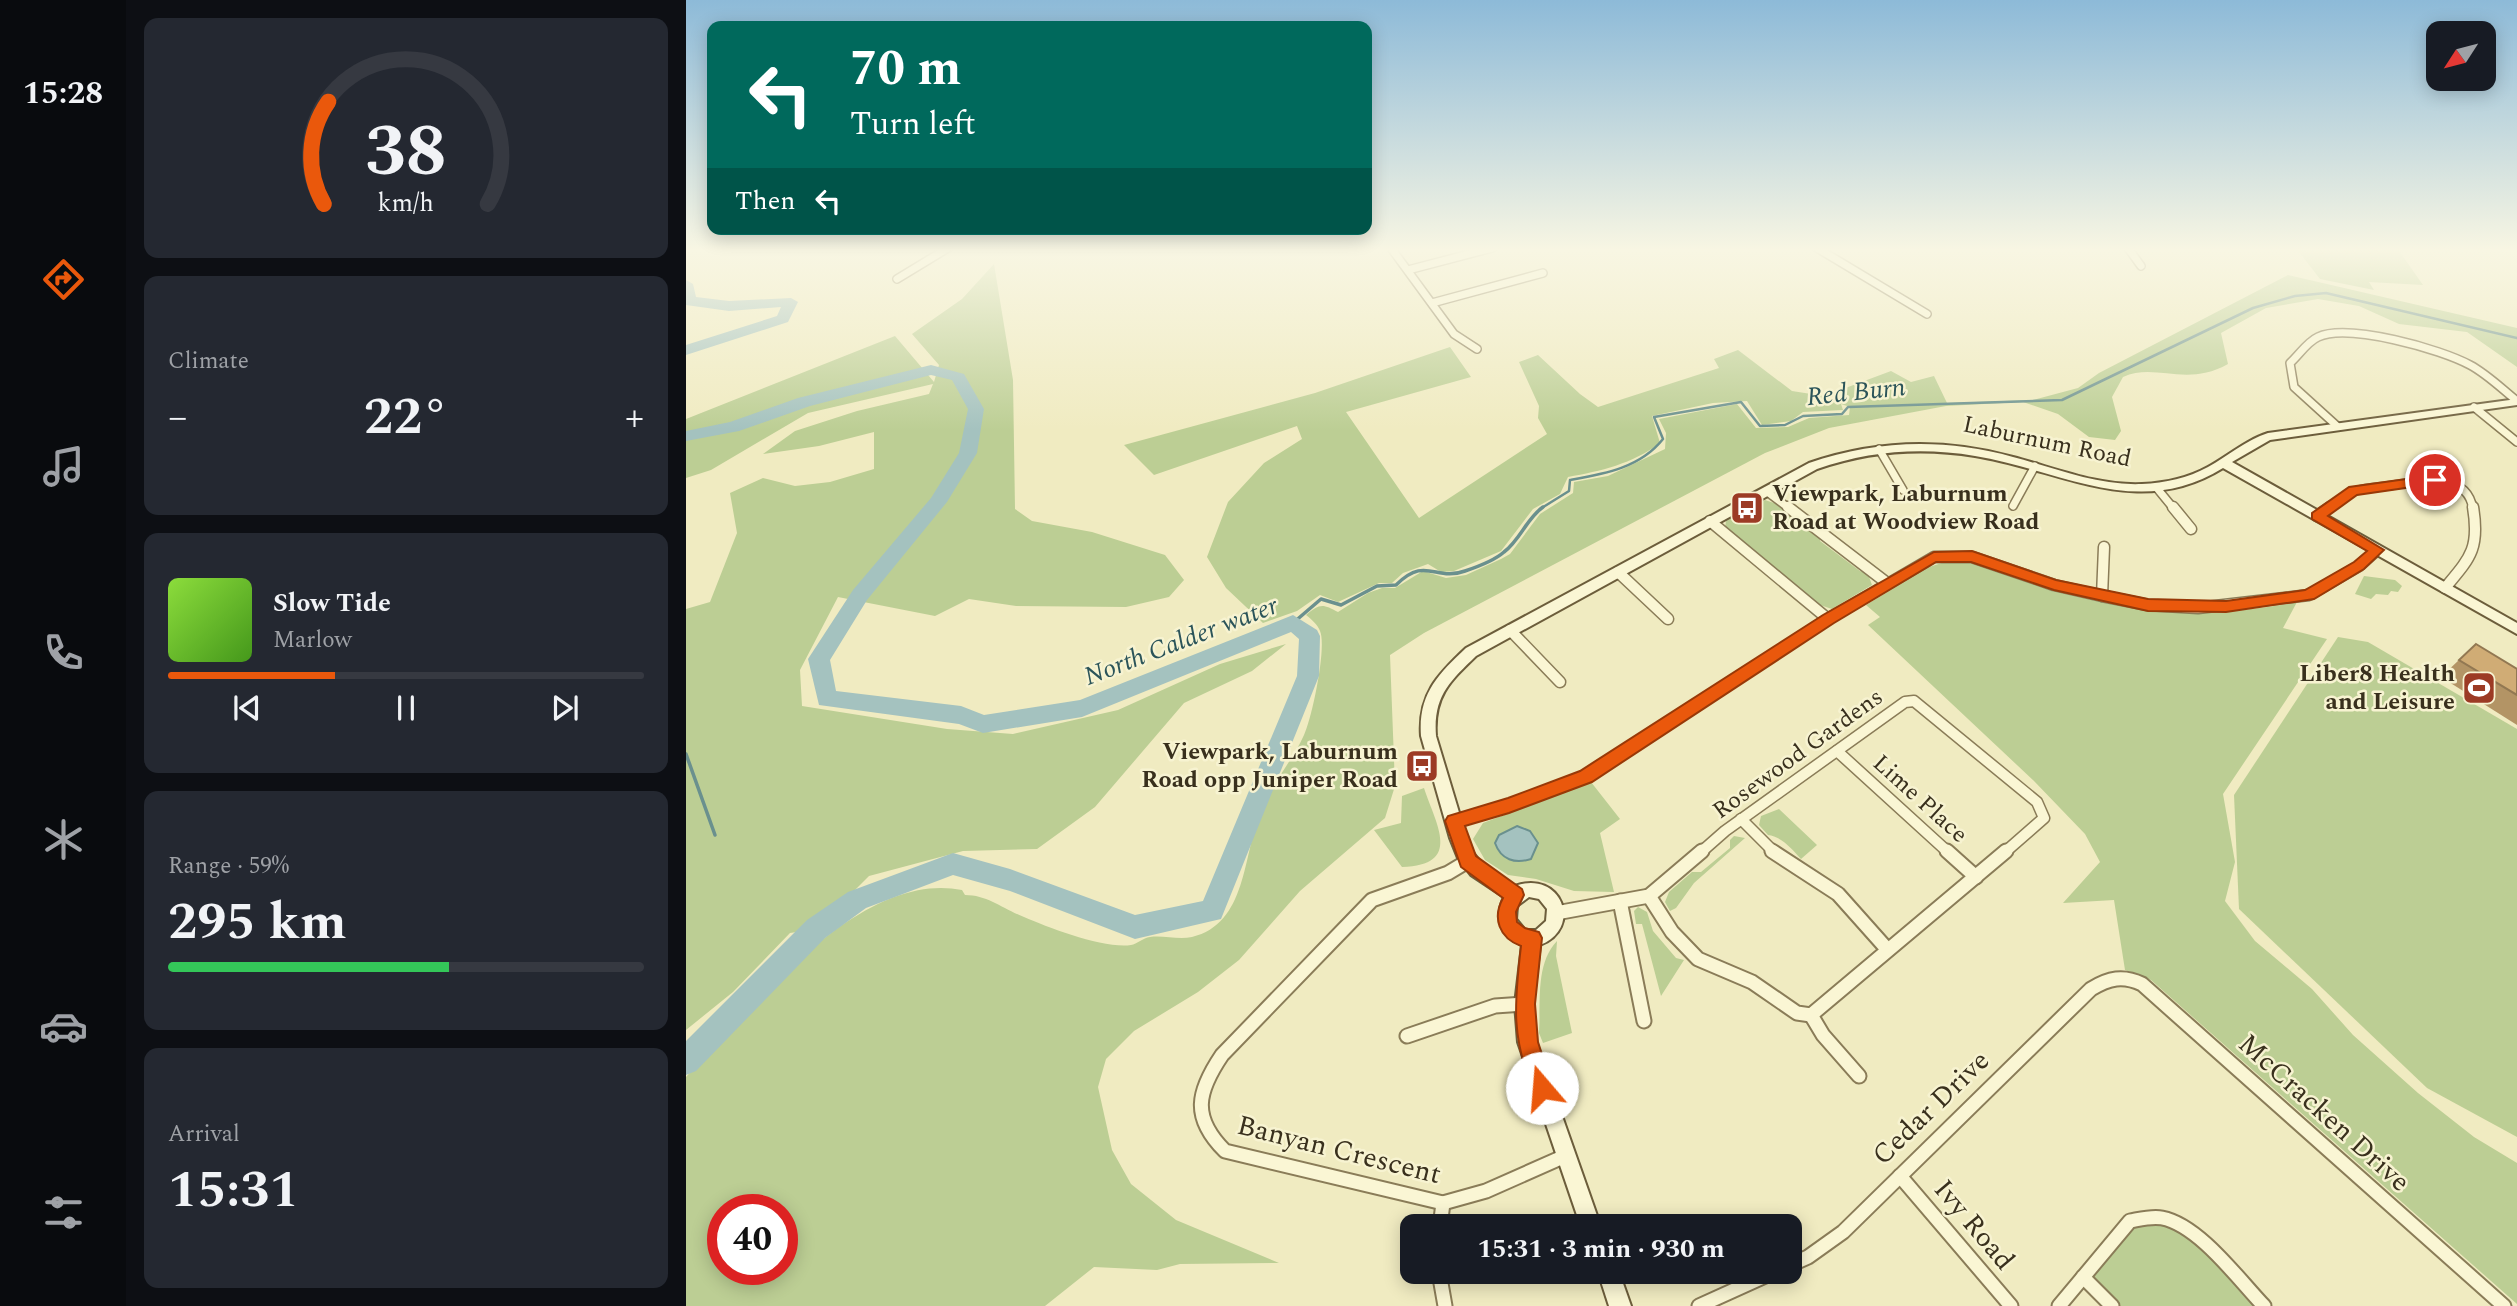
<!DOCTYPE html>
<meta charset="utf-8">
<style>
body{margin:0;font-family:Spectral,serif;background:#242831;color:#f1f3f6;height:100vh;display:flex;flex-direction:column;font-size:26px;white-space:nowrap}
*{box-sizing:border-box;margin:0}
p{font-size:23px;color:#9ea1a6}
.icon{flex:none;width:38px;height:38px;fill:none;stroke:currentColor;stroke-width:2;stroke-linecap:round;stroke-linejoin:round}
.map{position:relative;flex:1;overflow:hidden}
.details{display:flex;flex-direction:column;gap:18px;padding:18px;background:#0d0f14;width:560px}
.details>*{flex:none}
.top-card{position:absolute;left:21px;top:21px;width:665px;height:214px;border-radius:14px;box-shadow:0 4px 18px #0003;background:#00695c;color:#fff;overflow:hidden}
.needle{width:46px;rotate:234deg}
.tools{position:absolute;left:1740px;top:21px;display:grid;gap:14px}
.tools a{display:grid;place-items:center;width:70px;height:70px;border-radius:14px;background:#171b24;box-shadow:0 4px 18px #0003;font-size:35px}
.speed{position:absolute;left:21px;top:1194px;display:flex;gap:14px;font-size:35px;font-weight:700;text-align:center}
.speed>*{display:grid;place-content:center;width:91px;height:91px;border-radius:50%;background:#171b24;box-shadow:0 4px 18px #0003;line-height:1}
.speed .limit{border:10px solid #d22;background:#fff;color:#111}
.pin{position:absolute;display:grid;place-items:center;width:60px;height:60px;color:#fff;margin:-30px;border:4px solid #fff;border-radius:50%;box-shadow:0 2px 7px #0007}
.me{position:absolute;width:77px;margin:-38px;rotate:342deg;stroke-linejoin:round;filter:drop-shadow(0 0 5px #0008)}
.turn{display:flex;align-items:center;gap:24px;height:147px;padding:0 28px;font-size:32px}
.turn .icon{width:91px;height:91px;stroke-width:2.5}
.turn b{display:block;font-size:49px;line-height:60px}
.then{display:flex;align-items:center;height:66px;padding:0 28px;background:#0003;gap:14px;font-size:26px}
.big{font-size:52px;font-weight:700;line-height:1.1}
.details .widget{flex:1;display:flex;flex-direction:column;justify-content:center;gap:10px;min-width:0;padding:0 24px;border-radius:14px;background:#242831}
.details .dial{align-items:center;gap:0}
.dial svg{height:182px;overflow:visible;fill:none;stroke:#363941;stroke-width:7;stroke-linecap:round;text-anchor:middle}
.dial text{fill:#f1f3f6;stroke:none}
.song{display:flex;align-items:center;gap:21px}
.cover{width:84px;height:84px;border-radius:10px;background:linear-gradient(135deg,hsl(90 70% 55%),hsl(100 70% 35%))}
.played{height:7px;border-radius:4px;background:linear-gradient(90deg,#ea580c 35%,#363941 35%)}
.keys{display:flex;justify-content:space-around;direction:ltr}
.heat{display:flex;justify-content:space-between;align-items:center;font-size:38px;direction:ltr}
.charge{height:10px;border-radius:5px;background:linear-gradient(90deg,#34c759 59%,#363941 0)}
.trip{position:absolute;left:714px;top:1214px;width:402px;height:70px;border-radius:14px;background:#171b24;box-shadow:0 4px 18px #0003;font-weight:700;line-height:70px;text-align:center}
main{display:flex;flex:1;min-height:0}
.dock{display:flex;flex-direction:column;width:126px;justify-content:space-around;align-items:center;background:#090b0e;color:#9ea1a6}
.dock .icon{width:49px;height:49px}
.dock .current{color:#ea580c}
.dock b{font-size:32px;color:#f1f3f6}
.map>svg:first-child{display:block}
</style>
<main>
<nav class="dock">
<b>15:28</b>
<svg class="icon current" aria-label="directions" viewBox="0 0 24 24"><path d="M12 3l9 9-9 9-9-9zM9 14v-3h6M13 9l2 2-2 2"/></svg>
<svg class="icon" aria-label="music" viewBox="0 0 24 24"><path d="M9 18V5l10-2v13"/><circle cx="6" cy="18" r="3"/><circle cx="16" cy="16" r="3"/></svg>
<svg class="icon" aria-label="phone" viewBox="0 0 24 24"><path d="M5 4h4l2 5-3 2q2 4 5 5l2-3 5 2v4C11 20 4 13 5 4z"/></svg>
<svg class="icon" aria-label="climate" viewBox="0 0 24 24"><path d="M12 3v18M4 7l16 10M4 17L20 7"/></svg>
<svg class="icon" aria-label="car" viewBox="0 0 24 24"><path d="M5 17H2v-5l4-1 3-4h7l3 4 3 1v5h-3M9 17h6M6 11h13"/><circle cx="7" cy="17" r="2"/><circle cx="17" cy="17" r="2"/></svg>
<svg class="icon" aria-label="filters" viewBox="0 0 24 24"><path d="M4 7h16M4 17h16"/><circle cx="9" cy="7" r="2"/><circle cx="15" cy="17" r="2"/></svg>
</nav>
<section class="details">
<div class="widget dial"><svg viewBox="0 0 100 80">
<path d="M14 69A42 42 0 1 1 86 69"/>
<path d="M14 69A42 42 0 0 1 16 24" stroke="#ea580c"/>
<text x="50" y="56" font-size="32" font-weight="700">38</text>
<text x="50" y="72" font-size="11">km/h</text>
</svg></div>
<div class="widget"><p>Climate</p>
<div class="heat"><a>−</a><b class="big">22°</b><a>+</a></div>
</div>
<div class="widget">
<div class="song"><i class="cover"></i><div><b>Slow Tide</b><p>Marlow</p></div></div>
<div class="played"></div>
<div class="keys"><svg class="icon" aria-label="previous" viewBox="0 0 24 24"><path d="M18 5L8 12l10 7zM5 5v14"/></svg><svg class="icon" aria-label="pause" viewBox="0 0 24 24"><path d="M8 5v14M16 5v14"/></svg><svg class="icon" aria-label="next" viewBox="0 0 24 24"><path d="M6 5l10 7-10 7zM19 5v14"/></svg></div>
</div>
<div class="widget"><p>Range · 59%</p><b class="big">295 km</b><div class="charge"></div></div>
<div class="widget"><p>Arrival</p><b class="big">15:31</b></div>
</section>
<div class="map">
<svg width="1831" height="1306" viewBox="0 0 1831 1306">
<rect width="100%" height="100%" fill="#f0ebc1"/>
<g fill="#bcce94" fill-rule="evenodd">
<polygon points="1610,248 1711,248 1737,285 1683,282 1688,290 1634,279"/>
<polygon points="308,264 327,380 329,509 346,521 406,532 479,555 498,580 483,597 440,607 330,606 283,599 249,616 152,597 114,670 116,706 261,729 327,734 432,710 534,664 600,644 566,671 498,703 409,807 351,849 277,851 183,876 130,929 104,933 47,992 0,1030 0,609 24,602 51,533 44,493 77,478 109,486 144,482 188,469 188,432 133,446 77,454 109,431 171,411 243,394 247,384 122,413 25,470 0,478 0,419 209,336 248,382 253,365 226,334 276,299"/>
<path d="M1602 275 1831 328V367L1781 332 1713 324 1673 306 1632 299 1580 308 1535 333 1542 364C1499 388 1470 362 1437 377L1426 397 1435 431 1429 440 1403 437 1372 414 1337 402 1260 406 1143 428 1079 453 738 633 704 655 709 786 699 818 614 891 553 960 512 992 448 1031 420 1059 412 1087 426 1150 445 1184 490 1220 593 1263 494 1264 471 1270 408 1267 359 1306H0V1077C62 1010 174 869 276 890L279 895C302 895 317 909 338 917 363 928 419 949 445 945 451 944 457 938 464 937 477 935 492 940 506 937 561 924 557 855 574 813 584 785 606 762 618 735 626 718 641 647 634 631 632 625 625 619 620 615 634 603 637 604 652 612L682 593 696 588H709L737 571 760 578 780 575 815 559 824 554 854 514 887 493 888 482 922 476 979 449 980 433 973 419 1051 404 1070 428 1102 427 1123 418 1163 415 1164 407 1155 404 1157 410 1117 412 1105 421 1076 425 1061 401 1027 403 966 416 974 443C946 464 915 471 882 477L874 494 847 509 815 551 768 571 755 572 742 564 717 573 706 583H693L652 602 634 595 611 611 577 623 540 588 521 557 542 502 578 463 616 439 611 426 468 475 438 445 629 393 764 347 785 377 660 412 733 518 861 434 852 418 853 406 833 362 852 355 894 394 912 407 1033 368 1028 359 1052 350 1106 391 1138 396 1205 371 1225 382 1248 376 1261 403 1347 400 1392 388 1413 373ZM37 1209H96V1269H37Z"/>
<polygon points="1079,500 1094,505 1134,537 1134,541 1174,571 1182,574 1186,585 1146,609 1131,604 1039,528 1040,521"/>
<path d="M1262 561C1300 561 1335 581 1371 591 1451 614 1530 618 1611 602L1597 628 1641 639 1537 794 1549 862 1539 901 1569 941 1626 989 1667 1035 1732 1093 1788 1137 1831 1163V1304L1465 980 1439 970 1428 900 1377 903 1414 862 1399 834 1348 781 1182 625 1194 617 1180 605 1240 568Z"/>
<polygon points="1678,576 1709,580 1716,586 1712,592 1705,591 1702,595 1690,594 1685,599 1669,594"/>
<polygon points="1652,637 1682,642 1831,729 1831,1137 1741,1088 1553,909 1548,795"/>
<polygon points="905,782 934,819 914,833 928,892 888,891 850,879 822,875 799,860 787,839 797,823"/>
<path d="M738 788C750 825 777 865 716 867L688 830 715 823 716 796Z"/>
<path d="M1093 809 1131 845 1115 859C1107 850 1095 836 1082 835L1073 825 1075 816Z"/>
<polygon points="1048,836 1059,838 1008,883 990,908 984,911 979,902 983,892 1006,872 1015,872 1044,848 1044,840"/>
<polygon points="952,907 961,912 967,931 990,958 998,960 975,996 956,924 950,924 948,911"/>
<path d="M871 941 870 956 886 1033 857 1043 853 1033C855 1003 849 964 871 941Z"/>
<polygon points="1466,1218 1507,1235 1576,1306 1426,1306 1397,1277 1444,1221"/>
</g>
<path fill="#a4c2bf" stroke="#6a908e" stroke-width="2" d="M831 826 844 831 852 843 845 859C829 864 815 860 809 843L813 835Z"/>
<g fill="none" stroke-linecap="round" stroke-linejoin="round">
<path stroke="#6a908e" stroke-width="2.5" d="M854 509 883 491 884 480C918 474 954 468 977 439L968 417 1055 402 1074 426 1099 425 1117 416 1156 414 1162 407 1376 400 1567 308 1609 296 1640 293 1831 338"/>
<g stroke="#6a908e" stroke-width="3.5">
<path d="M607 623 635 599 655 605 691 586 710 585C740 555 749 582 779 571 791 567 809 560 818 552 834 540 841 518 857 507"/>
<polyline points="0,754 29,835"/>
</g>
<g fill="#a4c2bf" fill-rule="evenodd">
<polygon points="0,280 7,284 10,297 43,301 105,298 112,302 102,322 0,355 0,345 91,316 95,307 43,311 0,305"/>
<polygon points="245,365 278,374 298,409 291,453 261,502 181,600 144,660 150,691 275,706 298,715 394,700 607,615 631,630 634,636 633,676 535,919 449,939 324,891 267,875 180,908 139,938 10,1071 0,1075 0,1041 121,920 162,892 267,853 324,869 449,915 517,901 611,676 613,639 605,632 396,717 297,733 273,724 133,705 122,659 167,590 245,498 273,453 282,409 266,380 245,375 124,406 53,431 0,441 0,431 44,422 112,398"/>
</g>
<defs>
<g id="street-far2">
<polyline points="705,248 768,334 791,349"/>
<polyline points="1131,248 1241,314"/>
<polyline points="1442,248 1455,266"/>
<polyline points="722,270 806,248"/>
<polyline points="211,279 262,248"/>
<polyline points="746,303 857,273"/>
<polyline points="1788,407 1831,442"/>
<path d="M1651 426 1608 387 1604 363C1613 355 1621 342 1632 337 1662 323 1755 349 1784 365 1801 374 1816 389 1831 401"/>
<polyline points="1193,449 1217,490"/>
<polyline points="1470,487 1488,509"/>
<polyline points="1080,491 1104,509"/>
<polyline points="1327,506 1349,466"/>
<path d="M1641 509C1650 503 1660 494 1669 491 1681 487 1696 487 1708 485 1736 481 1781 471 1787 509"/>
</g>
<g id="street-far1">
<polyline points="1102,507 1201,583"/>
<polyline points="1487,507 1505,529"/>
<polyline points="1631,516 1644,507"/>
<polyline points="1024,521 1142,619"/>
<polyline points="932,572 982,619"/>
<path d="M1759 588C1784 558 1794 549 1787 507"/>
<polyline points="1416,596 1418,547"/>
<polyline points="824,630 874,682"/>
<polyline points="1151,751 1263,853"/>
<polyline points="1055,819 1089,853"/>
<polyline points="768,821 823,806 900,777 1142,619 1248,557 1286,557 1368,585 1416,596 1462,605 1512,608 1623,595 1673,566 1691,550"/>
<polyline points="1014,853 1039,831 1219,702 1228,701 1351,802 1358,818 1318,853"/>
</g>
<g id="street">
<polyline points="1086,851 1152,894 1201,949"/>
<polyline points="1261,851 1290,877"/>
<path d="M782 861 762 873 686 900 536 1055C511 1092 505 1117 539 1151L757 1203 800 1191 879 1156"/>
<polyline points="963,896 986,932 1012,959 1066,982 1111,1013 1125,1015"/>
<polyline points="934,901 958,1021"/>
<polyline points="870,913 963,896 1016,851"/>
<polyline points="1125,1015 1320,851"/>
<polyline points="1125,1015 1137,1035 1173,1076"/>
<polyline points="721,1036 809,1006 838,1004"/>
<polyline points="1214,1176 1325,1306"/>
<polyline points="754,1227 757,1203"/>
<path d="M1104 1265 1122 1257 1157 1232 1405 989C1423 978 1437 975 1456 984L1818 1306"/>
<polyline points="753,1272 759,1306"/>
<polyline points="1397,1277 1426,1306"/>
<polyline points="1013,1306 1088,1272"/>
<path d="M1373 1306 1444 1221C1455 1219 1466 1216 1476 1218 1513 1225 1553 1280 1578 1306"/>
</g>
<g id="secondary">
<path d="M1831 399V405L1584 440 1546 462 1831 623V634L1537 468C1452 521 1376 470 1289 456 1235 447 1183 451 1131 469L790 656C763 682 747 697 750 736L784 849 796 864 829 886C875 869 898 928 854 945L847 1004 850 1042 915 1227H895L832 1042 829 1004 836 945C815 937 808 918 818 897L785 875 772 858 764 838 735 736C732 695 751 675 780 648L1123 463C1190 440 1258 438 1327 457 1369 468 1412 486 1456 484 1479 483 1502 478 1522 467 1542 456 1560 440 1582 433ZM843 897 853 899 861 909 860 921 850 930H839L830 919 831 906Z"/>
<polygon points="912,1272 933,1272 945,1306 923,1306"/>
</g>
</defs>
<use href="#street-far2" stroke="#8a7c58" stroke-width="10"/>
<use href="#street-far1" stroke="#8a7c58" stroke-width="13"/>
<use href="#street" stroke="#8a7c58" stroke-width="17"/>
<use href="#secondary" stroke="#6c5d3b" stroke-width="4"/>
<use href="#street-far2" stroke="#faf6d4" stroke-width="7"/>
<use href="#street-far1" stroke="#faf6d4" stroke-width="10"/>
<use href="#street" stroke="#faf6d4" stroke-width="13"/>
<use href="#secondary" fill="#faf6d4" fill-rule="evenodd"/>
</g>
<polygon fill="#b39465" points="1773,660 1831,669 1831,725 1755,677"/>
<polygon fill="#d0ac75" stroke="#927852" stroke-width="2" points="1790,644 1831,669 1831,695 1773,660"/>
<linearGradient id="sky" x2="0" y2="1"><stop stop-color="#8dbad8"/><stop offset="0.58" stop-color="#f8f6e3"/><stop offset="1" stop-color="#f8f6e3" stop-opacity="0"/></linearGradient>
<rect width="1831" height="431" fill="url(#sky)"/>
<path fill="#ea580c" stroke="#983908" stroke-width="2" d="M1749 475 1756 480 1754 483 1671 495 1642 516 1698 550 1678 569 1628 599 1540 612 1462 611 1368 590 1285 562H1250L1148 623 906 782 823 813 779 826 790 856 836 889 838 895 830 912 831 922 839 928 853 932 856 938 849 1004 852 1042 867 1088 864 1095 856 1099 849 1095C825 1039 828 1005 835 946 813 938 806 918 817 898L775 867 759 821 762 816 822 798 894 771 1137 615 1248 552 1286 551 1370 580 1462 599 1540 601 1619 590 1668 562 1681 551 1626 519V513L1663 487Z"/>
<defs>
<symbol id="bus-square" viewBox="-11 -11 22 22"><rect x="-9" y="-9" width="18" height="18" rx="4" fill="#9c3b25" stroke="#f7f3d1"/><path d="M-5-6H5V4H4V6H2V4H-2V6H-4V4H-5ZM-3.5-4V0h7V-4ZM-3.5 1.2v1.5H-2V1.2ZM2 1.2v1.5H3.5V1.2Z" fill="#fff"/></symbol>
<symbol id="stadium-square" viewBox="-11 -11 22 22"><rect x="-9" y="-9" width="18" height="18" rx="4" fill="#9c3b25" stroke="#f7f3d1"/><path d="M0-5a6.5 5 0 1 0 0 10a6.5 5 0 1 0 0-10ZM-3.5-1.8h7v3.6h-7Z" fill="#fff"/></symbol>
</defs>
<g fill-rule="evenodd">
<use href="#bus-square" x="1042" y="489" width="38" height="38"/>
<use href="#stadium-square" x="1774" y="669" width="38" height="38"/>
<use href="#bus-square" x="717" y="747" width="38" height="38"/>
</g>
<g text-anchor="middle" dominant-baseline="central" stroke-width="5" stroke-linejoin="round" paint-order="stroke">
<g font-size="24" fill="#39301d" stroke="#f7f3d1">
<text transform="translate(1361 442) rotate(12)">Laburnum Road</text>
<text transform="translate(1112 754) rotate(-36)">Rosewood Gardens</text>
<text transform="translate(1234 799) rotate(42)">Lime Place</text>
</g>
<g font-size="24" font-weight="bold" fill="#39301d" stroke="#f7f3d1" text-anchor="end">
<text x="1086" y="494" text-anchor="start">Viewpark, Laburnum<tspan x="1086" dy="28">Road at Woodview Road</tspan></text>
<text x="1769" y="674">Liber8 Health<tspan x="1769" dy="28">and Leisure</tspan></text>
<text x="712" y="752">Viewpark, Laburnum<tspan x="712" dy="28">Road opp Juniper Road</tspan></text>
</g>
<g font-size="26" font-style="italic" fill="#2b5459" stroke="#f7f3d1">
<text transform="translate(1170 392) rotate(-6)">Red Burn</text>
<text transform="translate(495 641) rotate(-21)">North Calder water</text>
</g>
<g font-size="28" fill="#39301d" stroke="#f7f3d1">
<text transform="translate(1245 1108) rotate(-44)">Cedar Drive</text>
<text transform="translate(1638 1113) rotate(42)">McCracken Drive</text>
<text transform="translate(653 1150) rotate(14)">Banyan Crescent</text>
<text transform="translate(1288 1225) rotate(50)">Ivy Road</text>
</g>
</g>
</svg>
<div class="tools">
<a><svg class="needle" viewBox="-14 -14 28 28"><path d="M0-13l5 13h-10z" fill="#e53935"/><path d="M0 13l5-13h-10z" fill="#9ea1a6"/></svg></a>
</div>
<div class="speed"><div class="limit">40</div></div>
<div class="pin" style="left:1749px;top:480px;background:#d93025"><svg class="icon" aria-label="arrive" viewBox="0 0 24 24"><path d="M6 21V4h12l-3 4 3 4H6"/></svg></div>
<svg class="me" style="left:856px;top:1088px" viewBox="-20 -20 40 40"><circle r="19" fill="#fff"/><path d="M0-13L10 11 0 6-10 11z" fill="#ea580c"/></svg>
<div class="trip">15:31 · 3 min · 930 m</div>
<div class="top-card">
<div class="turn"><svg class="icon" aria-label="left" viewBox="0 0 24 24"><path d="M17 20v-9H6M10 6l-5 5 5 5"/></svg><div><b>70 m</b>Turn left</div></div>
<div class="then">Then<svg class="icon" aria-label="left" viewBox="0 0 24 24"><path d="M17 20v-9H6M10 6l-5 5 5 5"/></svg></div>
</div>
</div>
</main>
